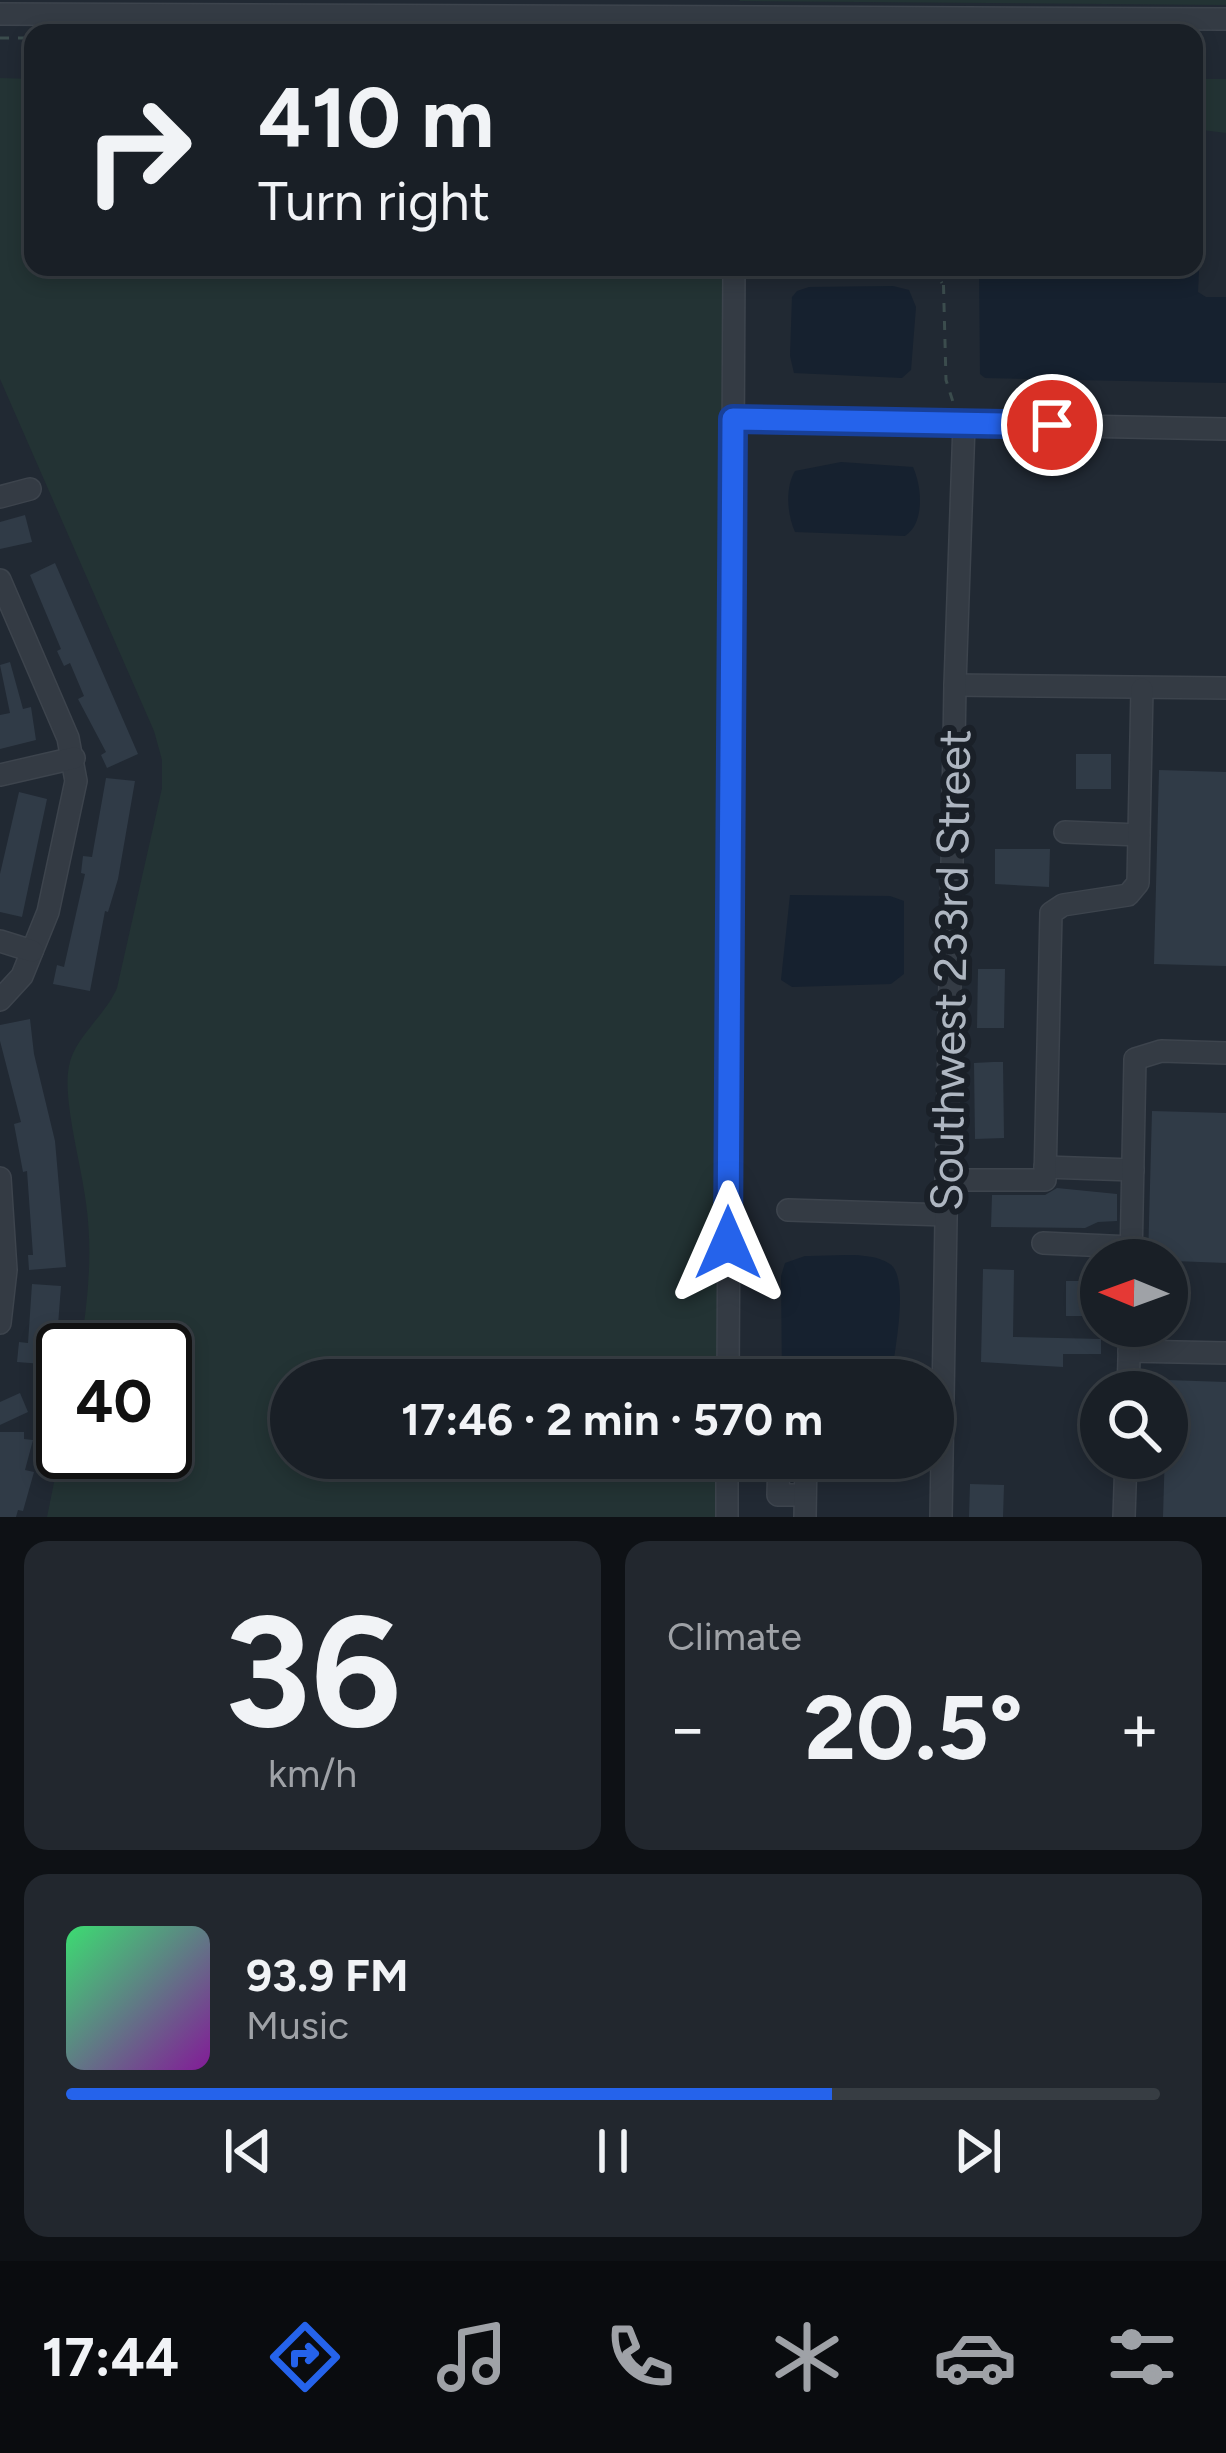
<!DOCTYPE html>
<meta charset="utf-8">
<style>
body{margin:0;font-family:Figtree,sans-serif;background:#22272e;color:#f1f3f6;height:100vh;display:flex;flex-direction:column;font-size:45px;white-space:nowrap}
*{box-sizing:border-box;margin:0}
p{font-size:39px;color:#9fa2a7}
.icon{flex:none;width:66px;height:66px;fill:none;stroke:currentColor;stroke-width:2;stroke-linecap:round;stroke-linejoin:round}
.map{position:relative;height:1517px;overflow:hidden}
.panel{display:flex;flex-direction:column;gap:24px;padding:24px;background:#0e1115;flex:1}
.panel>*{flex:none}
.banner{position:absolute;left:24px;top:24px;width:1179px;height:252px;border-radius:24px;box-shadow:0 6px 18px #0003,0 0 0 3px #373d43;background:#191f26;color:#f1f3f6;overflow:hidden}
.needle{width:78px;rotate:271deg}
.buttons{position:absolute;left:1080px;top:1239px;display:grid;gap:24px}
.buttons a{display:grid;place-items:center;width:108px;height:108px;border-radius:50%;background:#191f26;box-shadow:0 6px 18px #0003,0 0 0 3px #373d43;font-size:60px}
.speed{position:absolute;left:36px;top:1323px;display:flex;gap:24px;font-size:60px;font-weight:700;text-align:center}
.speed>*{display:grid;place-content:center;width:156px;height:156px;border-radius:50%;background:#191f26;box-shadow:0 6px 18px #0003,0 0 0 3px #373d43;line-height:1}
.speed .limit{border:6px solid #111;border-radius:18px;background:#fff;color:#111}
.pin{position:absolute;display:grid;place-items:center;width:102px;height:102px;color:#fff;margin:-51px;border:6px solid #fff;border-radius:50%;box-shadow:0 3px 12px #0007}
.me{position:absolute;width:132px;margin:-66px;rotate:0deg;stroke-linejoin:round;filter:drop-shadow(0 0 9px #0008)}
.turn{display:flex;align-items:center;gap:42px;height:252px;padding:0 36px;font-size:54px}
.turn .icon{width:156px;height:156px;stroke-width:2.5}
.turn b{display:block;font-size:84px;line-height:102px}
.big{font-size:90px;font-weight:700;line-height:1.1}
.panel .widget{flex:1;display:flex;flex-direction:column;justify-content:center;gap:18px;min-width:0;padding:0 42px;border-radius:24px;background:#22272e}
.panel .dial{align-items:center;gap:0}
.dial b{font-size:156px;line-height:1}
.song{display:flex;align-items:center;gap:36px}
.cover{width:144px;height:144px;border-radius:18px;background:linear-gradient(135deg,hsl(140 70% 55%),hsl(290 70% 35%))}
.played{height:12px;border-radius:6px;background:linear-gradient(90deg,#2563eb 70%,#373d43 70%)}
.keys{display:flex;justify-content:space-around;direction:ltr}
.heat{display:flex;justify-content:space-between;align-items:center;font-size:66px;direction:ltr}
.panel .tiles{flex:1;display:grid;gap:24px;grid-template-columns:1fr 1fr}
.widget:last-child{grid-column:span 2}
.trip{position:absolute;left:270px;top:1359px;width:684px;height:120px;border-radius:60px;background:#191f26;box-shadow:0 6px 18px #0003,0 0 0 3px #373d43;font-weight:700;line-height:120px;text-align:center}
.menu{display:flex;height:192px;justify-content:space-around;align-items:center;background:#0a0c0f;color:#9fa2a7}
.menu .icon{width:84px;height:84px}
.menu .on{color:#2563eb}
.menu b{font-size:54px;color:#f1f3f6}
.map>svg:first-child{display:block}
</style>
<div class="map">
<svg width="1226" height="1517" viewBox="0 0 1226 1517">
<rect width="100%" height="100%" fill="#212933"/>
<g fill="#233334">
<polygon points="739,0 1226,0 1226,5 740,1"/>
<path d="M0 78 33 79V267H726L720 1380H291V1458H719V1517H47L63 1438V1452H165V1350H80C88 1301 93 1253 86 1203 82 1167 62 1099 69 1066 74 1038 105 1016 117 988L162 788V760L154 731 0 379Z"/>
<polygon points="1194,79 1226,79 1226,133 1194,129"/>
</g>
<g fill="#16212f">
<polygon points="1194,155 1204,165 1198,292 1206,297 1226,297 1226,383 985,378 980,374 979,267 1194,267"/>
<polygon points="893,286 909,290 916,307 911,370 902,378 794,373 790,356 792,297 797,291 809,287"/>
<path d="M841 462 913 467C922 487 925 523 905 536L795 532C787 514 785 488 795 471Z"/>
<polygon points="790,895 890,896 904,901 904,974 891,984 792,987 781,980"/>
<path d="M805 1256C829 1257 869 1250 890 1264 910 1278 894 1352 892 1375L871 1380 782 1378 781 1276 785 1263Z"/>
</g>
<g fill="#303b47">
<polygon points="25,515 32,542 0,549 0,522"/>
<polygon points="55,563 138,754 107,768 101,755 106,752 78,699 84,696 70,663 64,666 57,651 61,649 30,575"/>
<polygon points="10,662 23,709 31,707 36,740 0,749 0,715 10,713 0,665"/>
<rect x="1076" y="754" width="35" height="35"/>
<polygon points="1159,770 1226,772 1226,966 1154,964"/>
<polygon points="106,778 135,781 118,879 108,912 105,911 90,991 53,984 57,965 64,967 85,874 81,873 83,856 92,857"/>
<polygon points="19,792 47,799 22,917 0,912 0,874"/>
<polygon points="995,849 1050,849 1049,887 995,884"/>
<polygon points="978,969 1005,969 1004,1028 977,1028"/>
<polygon points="30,1019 34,1054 55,1141 66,1267 29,1270 28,1255 33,1255 27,1171 23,1172 14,1124 21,1122 0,1041 0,1025"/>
<polygon points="993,1062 1003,1062 1004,1138 975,1139 974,1063"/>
<polygon points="1152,1111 1226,1113 1226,1263 1148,1260"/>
<polygon points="1057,1188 1117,1194 1117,1221 1098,1222 1085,1228 991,1227 992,1195 1045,1195"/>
<polygon points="983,1269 1014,1270 1013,1337 1101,1339 1101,1354 1063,1354 1063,1367 981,1362"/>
<rect x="1066" y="1281" width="35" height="35"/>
<polygon points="32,1284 61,1286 55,1365 17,1362 19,1342 28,1343"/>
<polygon points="1167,1380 1226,1382 1226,1517 1163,1517"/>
<polygon points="20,1393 28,1412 0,1425 0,1402"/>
<polygon points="0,1432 24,1432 24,1439 33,1440 25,1470 34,1472 23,1511 18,1510 16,1517 0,1517"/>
<polygon points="970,1484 1004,1485 1003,1517 969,1517"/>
</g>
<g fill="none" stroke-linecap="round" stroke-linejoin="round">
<defs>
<g id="minor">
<polyline points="0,14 1226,19"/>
<polyline points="733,419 1226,429"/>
<polyline points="0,497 30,489"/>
<polyline points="0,580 68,738 76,781 48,912 22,976 0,1000"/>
<polyline points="955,685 1226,688"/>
<polyline points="0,775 74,758"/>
<polyline points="1065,832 1139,835"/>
<polyline points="0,941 32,951"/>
<polyline points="1045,1167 1133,1170"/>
<polyline points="0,1178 6,1270 0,1323"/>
<polyline points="946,1180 1045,1180 1051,913 1063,905 1128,895 1138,883 1142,689"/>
<polyline points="788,1210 946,1215"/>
<polyline points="1043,1243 1131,1247"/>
<polyline points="1131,1260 1135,1059 1161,1051 1226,1053"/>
<polyline points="1129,1351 1226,1353"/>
<polyline points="728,1380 734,267"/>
<polyline points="1128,1392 1130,1326"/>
<polyline points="779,1458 778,1495 805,1495"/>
<polyline points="727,1517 727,1458"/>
<polyline points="805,1517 806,1458"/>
<polyline points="941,1517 955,685 964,424"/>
<polyline points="1124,1517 1126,1458"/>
</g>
</defs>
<use href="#minor" stroke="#3d444d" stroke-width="24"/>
<g stroke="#3b4c4d" stroke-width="3" stroke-dasharray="9 9" stroke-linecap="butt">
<polyline points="0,38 33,38"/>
<polyline points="931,267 942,283"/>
<polyline points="943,267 946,380 954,405"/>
</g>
<use href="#minor" stroke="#343b44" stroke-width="21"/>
</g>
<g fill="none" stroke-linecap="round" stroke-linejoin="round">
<defs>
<polyline id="route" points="728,1243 733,419 1052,425"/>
</defs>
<use href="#route" stroke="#184099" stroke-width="30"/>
<use href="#route" stroke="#2563eb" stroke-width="21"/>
</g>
<g text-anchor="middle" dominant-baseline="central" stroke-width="12" stroke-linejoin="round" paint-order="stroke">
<g font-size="45" fill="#aeb6c1" stroke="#1a2028">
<text transform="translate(950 970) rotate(-89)">Southwest 233rd Street</text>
</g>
</g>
</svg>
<div class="buttons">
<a><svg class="needle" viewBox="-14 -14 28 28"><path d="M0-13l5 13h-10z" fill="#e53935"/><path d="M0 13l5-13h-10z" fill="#9fa2a7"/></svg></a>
<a><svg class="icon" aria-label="search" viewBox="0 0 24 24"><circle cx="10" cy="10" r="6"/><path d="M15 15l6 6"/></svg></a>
</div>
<div class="speed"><div class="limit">40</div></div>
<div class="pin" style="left:1052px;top:425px;background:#d93025"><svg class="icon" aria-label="arrive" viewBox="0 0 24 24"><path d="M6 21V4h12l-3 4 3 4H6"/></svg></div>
<svg class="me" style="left:728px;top:1243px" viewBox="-20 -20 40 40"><path d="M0-17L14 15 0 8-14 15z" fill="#2563eb" stroke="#fff" stroke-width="4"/></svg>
<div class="trip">17:46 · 2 min · 570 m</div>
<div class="banner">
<div class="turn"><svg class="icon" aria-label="right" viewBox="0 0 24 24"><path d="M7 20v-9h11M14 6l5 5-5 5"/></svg><div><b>410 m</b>Turn right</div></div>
</div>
</div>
<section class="panel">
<div class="tiles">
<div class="widget dial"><b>36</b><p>km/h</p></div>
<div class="widget"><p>Climate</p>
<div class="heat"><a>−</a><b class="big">20.5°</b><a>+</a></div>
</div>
<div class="widget">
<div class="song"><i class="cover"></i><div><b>93.9 FM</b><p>Music</p></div></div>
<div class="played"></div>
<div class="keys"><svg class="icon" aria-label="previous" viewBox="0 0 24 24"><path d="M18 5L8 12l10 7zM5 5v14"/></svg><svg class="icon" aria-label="pause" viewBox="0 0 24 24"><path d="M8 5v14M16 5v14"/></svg><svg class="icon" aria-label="next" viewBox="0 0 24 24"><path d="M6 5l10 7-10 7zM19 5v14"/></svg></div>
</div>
</div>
</section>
<nav class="menu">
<b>17:44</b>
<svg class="icon on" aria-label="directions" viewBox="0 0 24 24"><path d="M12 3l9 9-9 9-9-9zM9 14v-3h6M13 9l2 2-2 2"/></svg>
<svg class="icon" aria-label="music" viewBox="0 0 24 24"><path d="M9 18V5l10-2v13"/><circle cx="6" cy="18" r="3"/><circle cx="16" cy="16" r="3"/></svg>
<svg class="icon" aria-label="phone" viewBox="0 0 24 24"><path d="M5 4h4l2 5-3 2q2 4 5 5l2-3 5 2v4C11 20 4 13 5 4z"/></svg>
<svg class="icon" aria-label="climate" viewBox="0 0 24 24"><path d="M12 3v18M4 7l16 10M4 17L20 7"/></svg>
<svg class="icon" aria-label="car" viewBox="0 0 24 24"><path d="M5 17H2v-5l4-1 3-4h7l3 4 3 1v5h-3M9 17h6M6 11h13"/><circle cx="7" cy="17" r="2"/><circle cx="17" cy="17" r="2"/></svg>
<svg class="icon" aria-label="filters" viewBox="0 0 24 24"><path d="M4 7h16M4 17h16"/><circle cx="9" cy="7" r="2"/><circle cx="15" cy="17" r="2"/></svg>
</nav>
